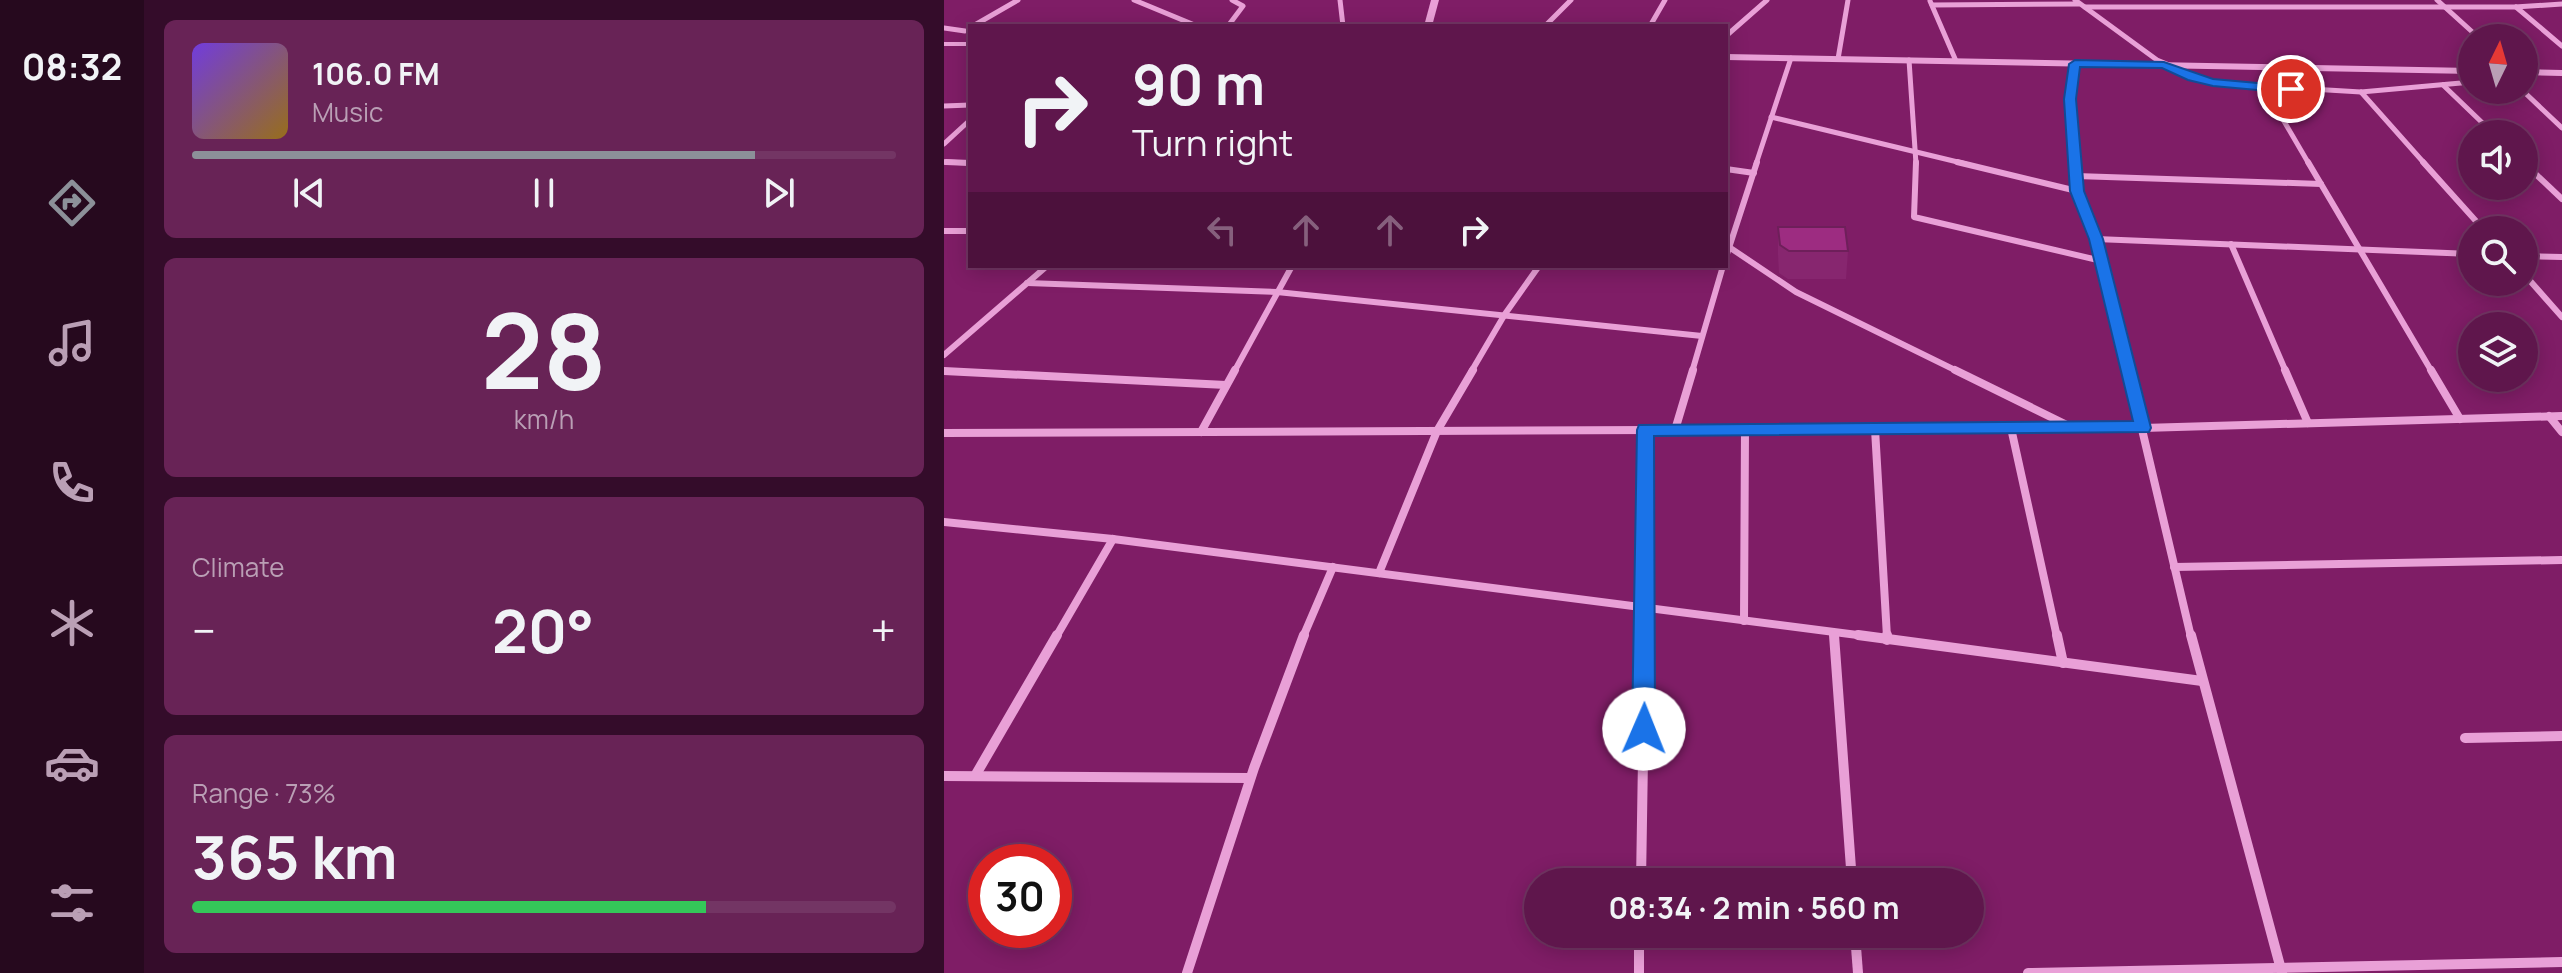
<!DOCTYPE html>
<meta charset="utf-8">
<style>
body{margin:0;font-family:Manrope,sans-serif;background:#682356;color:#f1f3f6;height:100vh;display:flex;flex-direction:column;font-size:30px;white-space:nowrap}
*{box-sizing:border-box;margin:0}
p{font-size:26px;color:#ba9fb5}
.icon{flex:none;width:44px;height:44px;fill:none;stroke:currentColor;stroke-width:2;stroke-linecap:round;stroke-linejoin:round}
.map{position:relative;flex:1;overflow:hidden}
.panel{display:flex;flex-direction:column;gap:20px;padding:20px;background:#340c2a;width:800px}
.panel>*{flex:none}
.hud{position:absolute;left:24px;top:24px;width:760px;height:244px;border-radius:0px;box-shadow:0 4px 20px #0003,0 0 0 2px #733564;background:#5f164c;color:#f1f3f6;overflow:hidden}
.needle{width:52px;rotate:5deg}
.controls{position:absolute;left:1514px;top:24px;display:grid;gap:16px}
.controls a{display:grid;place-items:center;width:80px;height:80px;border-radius:50%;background:#5f164c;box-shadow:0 4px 20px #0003,0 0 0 2px #733564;font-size:40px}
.speed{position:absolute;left:24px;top:844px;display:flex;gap:16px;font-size:40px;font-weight:700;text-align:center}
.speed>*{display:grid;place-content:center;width:104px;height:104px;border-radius:50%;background:#5f164c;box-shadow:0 4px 20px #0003,0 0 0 2px #733564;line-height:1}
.speed .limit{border:12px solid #d22;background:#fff;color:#111}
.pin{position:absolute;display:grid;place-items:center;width:68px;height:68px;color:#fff;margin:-34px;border:4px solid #fff;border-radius:50%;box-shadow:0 2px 8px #0007}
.me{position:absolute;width:88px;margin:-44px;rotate:1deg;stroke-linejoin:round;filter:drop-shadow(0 0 6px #0008)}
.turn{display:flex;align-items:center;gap:28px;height:168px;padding:0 32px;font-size:36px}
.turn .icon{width:104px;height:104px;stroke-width:2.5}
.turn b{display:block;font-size:56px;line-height:68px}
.lanes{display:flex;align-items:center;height:76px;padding:0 32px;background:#0003;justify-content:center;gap:40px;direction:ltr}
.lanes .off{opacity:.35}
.big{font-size:60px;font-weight:700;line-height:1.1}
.panel .tile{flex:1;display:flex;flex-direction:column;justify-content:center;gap:12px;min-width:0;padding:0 28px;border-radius:12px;background:#682356}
.panel .dial{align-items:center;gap:0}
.dial b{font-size:104px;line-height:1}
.song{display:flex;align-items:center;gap:24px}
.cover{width:96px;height:96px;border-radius:12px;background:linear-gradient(135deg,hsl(260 70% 55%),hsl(40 70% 35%))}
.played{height:8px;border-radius:4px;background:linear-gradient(90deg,#8c9099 80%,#733564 80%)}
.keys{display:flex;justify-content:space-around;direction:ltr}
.heat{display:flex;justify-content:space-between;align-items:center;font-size:44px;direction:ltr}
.charge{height:12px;border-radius:6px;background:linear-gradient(90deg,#34c759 73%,#733564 0)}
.trip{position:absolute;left:580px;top:868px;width:460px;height:80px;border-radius:40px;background:#5f164c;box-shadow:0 4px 20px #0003,0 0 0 2px #733564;font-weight:700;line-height:80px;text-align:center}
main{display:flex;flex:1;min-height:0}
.dock{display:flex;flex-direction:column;width:144px;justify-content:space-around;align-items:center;background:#26091e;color:#ba9fb5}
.dock .icon{width:56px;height:56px}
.dock .on{color:#8c9099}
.dock b{font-size:36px;color:#f1f3f6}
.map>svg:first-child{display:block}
</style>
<main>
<nav class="dock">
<b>08:32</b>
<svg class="icon on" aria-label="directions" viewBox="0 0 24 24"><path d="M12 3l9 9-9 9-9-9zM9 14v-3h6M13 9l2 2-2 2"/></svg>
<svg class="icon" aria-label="music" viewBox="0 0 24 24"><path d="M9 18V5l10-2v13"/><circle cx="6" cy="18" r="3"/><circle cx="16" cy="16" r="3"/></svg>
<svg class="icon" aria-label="phone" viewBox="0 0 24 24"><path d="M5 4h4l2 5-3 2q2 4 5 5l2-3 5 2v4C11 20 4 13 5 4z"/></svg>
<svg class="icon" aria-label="climate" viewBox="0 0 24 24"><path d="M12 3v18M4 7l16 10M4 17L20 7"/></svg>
<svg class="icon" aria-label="car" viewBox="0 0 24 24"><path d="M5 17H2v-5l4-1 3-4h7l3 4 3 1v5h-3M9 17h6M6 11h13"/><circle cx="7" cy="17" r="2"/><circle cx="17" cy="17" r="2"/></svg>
<svg class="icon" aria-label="filters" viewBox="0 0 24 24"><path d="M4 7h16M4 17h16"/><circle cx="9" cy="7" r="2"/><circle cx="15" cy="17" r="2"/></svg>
</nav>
<section class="panel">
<div class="tile">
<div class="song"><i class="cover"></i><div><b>106.0 FM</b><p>Music</p></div></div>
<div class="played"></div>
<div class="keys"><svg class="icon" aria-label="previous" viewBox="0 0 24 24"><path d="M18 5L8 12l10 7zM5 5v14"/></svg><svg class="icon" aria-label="pause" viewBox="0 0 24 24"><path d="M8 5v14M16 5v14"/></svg><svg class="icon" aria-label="next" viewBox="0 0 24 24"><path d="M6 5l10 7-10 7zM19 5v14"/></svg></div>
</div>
<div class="tile dial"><b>28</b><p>km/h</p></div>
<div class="tile"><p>Climate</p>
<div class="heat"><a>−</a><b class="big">20°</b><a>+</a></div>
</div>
<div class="tile"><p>Range · 73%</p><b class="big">365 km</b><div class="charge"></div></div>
</section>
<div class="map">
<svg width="1618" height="973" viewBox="0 0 1618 973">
<rect width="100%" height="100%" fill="#7f1d66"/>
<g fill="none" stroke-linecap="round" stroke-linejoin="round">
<g stroke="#e9a0d7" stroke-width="5">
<polyline points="190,0 253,26"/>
<polyline points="396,0 399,26"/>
<polyline points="1131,0 1213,60 1269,83 1417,92 1528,82"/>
<polyline points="1493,0 1535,38"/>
<polyline points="986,1 1012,61"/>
<polyline points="988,5 1135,4"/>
<polyline points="1141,7 1571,7 1618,4"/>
<polyline points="1572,7 1618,46"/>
<polyline points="29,26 74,0"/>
<polyline points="284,26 299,6 288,0"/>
<polyline points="601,26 627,0"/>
<polyline points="706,26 721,0"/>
<polyline points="0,28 21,31"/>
<polyline points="782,36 823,0"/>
<polyline points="894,59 904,0"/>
<polyline points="965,60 972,164"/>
<polyline points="1499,85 1550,134"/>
<polyline points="1320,87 1365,164"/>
<polyline points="1578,90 1618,128"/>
<polyline points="1417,92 1481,164"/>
<polyline points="0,106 26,105"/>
<polyline points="827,117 1022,164"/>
<polyline points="0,144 26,120"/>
<polyline points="0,162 26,163"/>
<polyline points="812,164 847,58"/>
<polyline points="1131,164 1126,99 1131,64"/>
</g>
<g stroke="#e9a0d7" stroke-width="6">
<polyline points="2,162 26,163"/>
<polyline points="972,162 970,217 1158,261"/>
<polyline points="1013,162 1133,191"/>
<polyline points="1131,162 1133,191 1152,239 1185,372"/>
<polyline points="1364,162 1488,372"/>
<polyline points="1479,162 1540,230"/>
<polyline points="1580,163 1618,199"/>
<polyline points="782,169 810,173"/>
<polyline points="1132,176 1377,184"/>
<polyline points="0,231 26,231"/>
<polyline points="1152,239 1528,254"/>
<polyline points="1287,244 1342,372"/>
<polyline points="782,245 852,292 1015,372"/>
<polyline points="1580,256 1618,257"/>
<polyline points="782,257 813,162"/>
<polyline points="1580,274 1618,317"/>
<polyline points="83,283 333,292 758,336"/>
<polyline points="0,355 103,266"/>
<polyline points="0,371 17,372"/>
<polyline points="290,372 348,266"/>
<polyline points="527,372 561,314 595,266"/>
<polyline points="748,372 779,266"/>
</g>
<g stroke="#e9a0d7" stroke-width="8">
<polyline points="1011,370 1127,427"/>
<polyline points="1184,370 1247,637"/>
<polyline points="1341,370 1364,423"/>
<polyline points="1487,370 1516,419"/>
<polyline points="0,371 282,385"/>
<polyline points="1605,416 1618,432"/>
<polyline points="1067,428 1113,637"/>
<polyline points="931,429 943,637"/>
<polyline points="701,430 701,637"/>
<polyline points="731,430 749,370"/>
<polyline points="257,432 291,370"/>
<polyline points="0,433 1199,428 1618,416"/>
<polyline points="0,522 169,539 929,637"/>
<polyline points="1230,567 1618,560"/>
<polyline points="435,573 493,431 529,370"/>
<polyline points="800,621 801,429"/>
<polyline points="890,633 890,637"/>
<polyline points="112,637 169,539"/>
<polyline points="359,637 389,567"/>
</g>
<g stroke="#e9a0d7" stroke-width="10">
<polyline points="890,635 908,882"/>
<polyline points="914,635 1258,681"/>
<polyline points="943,635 943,640"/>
<polyline points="1113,635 1119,663"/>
<polyline points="1247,635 1338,973"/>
<polyline points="1521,738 1618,736"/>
<polyline points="0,776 304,778"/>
<polyline points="31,776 113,635"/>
<polyline points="697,882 701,635"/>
<polyline points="695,934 695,973"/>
<polyline points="911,934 914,973"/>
<polyline points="243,973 310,768 360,635"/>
<polyline points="1084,973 1618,962"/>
</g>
<g fill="#e9a0d7" fill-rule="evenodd">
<polygon points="487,0 495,0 488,26 480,26"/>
<rect x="0" y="42" width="26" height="4"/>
<polygon points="782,54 1528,68 1528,74 782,60"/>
<polygon points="1580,69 1618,70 1618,76 1580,75"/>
</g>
</g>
<polygon fill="#87266f" points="834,227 904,251 902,279 844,279 835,273 834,255"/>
<polygon fill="#9d2c81" stroke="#6e1f5a" stroke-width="2" points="834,227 901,227 904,251 845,251 836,245"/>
<polygon fill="#1a73e8" stroke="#114b97" stroke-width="2" points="1131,60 1220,62 1269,79 1347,86 1353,89 1347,93 1269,86 1244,80 1218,68 1136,67 1132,99 1140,191 1159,239 1207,428 1205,432 710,436 711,729 707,736 700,740 692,736 688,729 693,430 695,425 1189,421 1145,239 1126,191 1120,99 1125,64"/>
</svg>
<div class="controls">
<a><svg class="needle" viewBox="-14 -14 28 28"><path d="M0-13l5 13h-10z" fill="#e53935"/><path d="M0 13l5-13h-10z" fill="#ba9fb5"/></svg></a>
<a><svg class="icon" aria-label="sound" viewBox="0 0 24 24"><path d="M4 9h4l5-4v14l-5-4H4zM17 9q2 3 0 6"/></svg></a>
<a><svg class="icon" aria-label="search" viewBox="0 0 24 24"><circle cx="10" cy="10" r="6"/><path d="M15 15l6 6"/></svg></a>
<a><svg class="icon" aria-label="layers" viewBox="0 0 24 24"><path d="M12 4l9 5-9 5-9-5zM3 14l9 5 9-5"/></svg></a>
</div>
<div class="speed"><div class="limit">30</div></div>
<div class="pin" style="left:1347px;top:89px;background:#d93025"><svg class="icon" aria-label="arrive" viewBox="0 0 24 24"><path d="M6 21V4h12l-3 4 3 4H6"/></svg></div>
<svg class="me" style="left:700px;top:729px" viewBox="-20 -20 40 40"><circle r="19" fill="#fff"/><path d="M0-13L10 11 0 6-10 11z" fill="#1a73e8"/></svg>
<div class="trip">08:34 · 2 min · 560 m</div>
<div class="hud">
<div class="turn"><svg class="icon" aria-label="right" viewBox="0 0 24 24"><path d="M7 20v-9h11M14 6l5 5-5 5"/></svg><div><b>90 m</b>Turn right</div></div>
<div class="lanes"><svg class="icon off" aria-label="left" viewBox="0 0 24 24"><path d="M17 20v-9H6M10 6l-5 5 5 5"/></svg><svg class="icon off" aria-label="ahead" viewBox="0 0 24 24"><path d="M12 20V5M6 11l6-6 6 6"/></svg><svg class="icon off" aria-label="ahead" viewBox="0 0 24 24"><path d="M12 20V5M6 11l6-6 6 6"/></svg><svg class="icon" aria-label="right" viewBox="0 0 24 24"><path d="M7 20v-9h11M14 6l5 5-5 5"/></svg></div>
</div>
</div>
</main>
